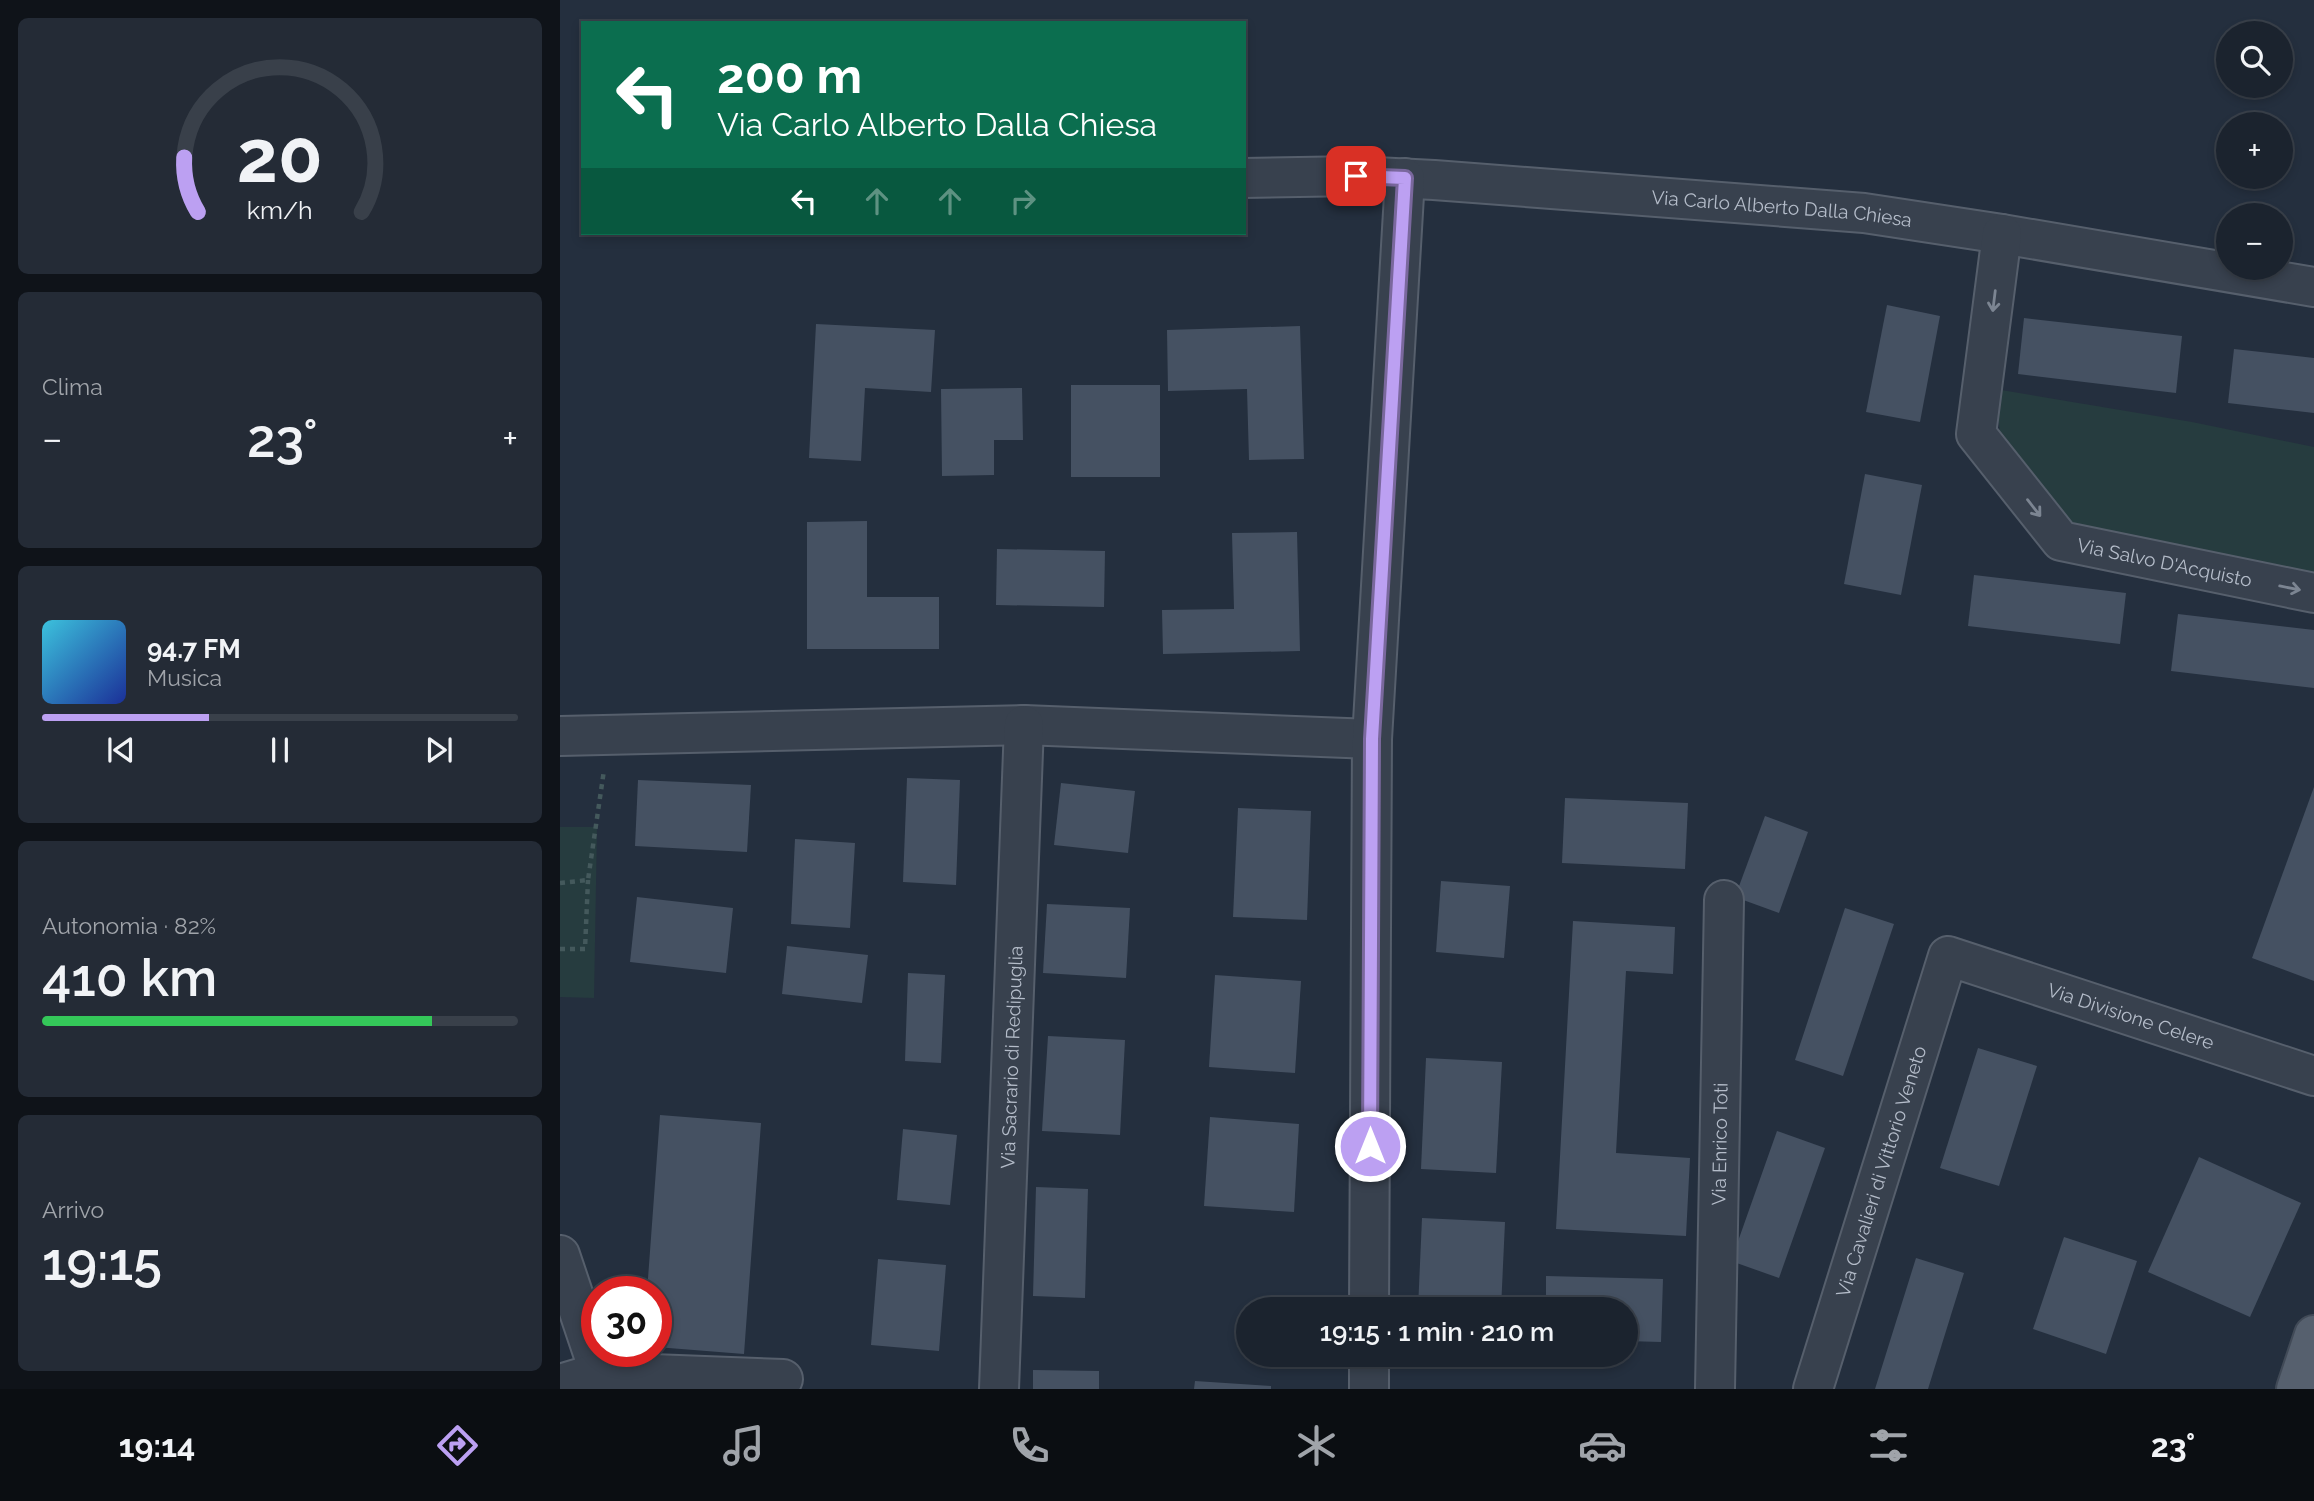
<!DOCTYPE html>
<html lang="it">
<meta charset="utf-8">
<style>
body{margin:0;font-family:Raleway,sans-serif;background:#242b36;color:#f1f3f6;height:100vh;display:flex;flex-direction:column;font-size:26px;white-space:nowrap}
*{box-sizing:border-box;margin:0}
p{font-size:23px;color:#a0a4aa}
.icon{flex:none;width:38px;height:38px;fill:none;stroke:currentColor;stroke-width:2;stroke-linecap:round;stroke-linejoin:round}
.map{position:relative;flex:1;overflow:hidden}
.details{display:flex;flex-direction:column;gap:18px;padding:18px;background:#0f1319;width:560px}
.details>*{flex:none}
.hud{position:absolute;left:21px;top:21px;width:665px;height:214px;border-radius:0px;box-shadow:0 4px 10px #0003,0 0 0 2px #39404a;background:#0b6e4f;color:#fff;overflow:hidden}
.tools{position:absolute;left:1656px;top:21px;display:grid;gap:14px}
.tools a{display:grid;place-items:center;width:77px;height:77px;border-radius:50%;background:#1b232e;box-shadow:0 4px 10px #0003,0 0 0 2px #39404a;font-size:35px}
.speed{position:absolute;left:21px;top:1276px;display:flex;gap:14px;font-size:35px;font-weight:700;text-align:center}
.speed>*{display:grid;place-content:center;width:91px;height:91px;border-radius:50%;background:#1b232e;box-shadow:0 4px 10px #0003,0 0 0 2px #39404a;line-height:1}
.speed .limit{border:10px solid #d22;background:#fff;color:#111}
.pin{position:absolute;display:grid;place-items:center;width:60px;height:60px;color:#fff;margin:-30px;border-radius:14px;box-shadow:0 4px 10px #0006}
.me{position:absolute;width:77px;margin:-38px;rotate:0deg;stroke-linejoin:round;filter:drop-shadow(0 0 5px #0008)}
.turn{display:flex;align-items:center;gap:24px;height:147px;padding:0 21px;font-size:32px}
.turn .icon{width:91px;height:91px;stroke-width:2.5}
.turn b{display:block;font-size:49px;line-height:60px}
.lanes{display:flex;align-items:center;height:66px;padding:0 21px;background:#0003;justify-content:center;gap:35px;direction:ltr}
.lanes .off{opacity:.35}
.big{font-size:52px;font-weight:600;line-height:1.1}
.details .tile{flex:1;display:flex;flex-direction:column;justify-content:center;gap:10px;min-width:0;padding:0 24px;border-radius:10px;background:#242b36}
.details .dial{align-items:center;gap:0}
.dial svg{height:182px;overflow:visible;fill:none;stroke:#39404a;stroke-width:7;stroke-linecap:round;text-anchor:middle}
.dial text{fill:#f1f3f6;stroke:none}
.song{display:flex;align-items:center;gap:21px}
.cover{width:84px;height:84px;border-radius:10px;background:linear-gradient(135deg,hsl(190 70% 55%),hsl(230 70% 35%))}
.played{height:7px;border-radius:4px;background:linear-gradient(90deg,#bca0f2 35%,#39404a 35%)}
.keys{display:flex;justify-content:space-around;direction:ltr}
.heat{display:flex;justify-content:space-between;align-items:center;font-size:38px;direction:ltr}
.charge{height:10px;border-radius:5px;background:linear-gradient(90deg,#34c759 82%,#39404a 0)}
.trip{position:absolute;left:676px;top:1297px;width:402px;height:70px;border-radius:35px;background:#1b232e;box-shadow:0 4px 10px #0003,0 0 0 2px #39404a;font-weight:600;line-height:70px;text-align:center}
.menu{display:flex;height:112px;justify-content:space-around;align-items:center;background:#0b0e12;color:#a0a4aa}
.menu .icon{width:49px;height:49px}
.menu .on{color:#bca0f2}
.menu b{font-size:32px;color:#f1f3f6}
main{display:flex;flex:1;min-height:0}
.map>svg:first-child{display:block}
</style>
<main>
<section class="details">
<div class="tile dial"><svg viewBox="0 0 100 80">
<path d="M14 69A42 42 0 1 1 86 69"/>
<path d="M14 69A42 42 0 0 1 8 45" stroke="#bca0f2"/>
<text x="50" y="56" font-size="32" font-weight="700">20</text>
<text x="50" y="72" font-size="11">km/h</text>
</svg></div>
<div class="tile"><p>Clima</p>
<div class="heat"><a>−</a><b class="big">23°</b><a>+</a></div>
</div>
<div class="tile">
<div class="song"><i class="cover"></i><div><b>94.7 FM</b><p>Musica</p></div></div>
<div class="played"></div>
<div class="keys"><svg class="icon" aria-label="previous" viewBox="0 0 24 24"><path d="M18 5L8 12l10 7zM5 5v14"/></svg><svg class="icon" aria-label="pause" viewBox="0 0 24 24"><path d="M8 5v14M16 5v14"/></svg><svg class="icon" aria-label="next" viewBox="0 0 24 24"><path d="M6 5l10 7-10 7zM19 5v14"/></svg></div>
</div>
<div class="tile"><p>Autonomia · 82%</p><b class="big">410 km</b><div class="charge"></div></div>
<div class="tile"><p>Arrivo</p><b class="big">19:15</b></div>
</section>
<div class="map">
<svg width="1754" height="1389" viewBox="0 0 1754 1389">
<rect width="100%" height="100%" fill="#242f3e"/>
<g fill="#263c3f">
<polygon points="1435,389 1632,422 1754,447 1754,581 1508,527 1441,441"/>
<polygon points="0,827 37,827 34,998 0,997"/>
</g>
<g fill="#455162">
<polygon points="1327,305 1380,316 1360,422 1306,412"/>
<polygon points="1464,318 1622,336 1616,393 1458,374"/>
<polygon points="256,324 375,330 371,392 305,388 301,461 249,458"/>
<polygon points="740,326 744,459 689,460 687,389 608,391 607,330"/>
<polygon points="1674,349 1754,358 1754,413 1668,403"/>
<rect x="511" y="385" width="89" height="92"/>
<polygon points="462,388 463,440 434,440 434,475 382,476 381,389"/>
<polygon points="1305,474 1362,485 1341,595 1284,584"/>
<polygon points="307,521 307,597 379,597 379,649 247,649 247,522"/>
<polygon points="737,532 740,651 603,654 602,610 674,609 672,533"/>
<polygon points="437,549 545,551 544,607 436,605"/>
<polygon points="1414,575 1566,593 1560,644 1408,626"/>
<polygon points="1618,614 1754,630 1754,688 1611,671"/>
<polygon points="347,778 400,780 396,885 343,882"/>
<polygon points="78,780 191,785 187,852 75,846"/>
<polygon points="501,783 575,791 568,853 494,845"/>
<polygon points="1754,787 1754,981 1692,958"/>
<polygon points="1005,798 1128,803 1125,869 1002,863"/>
<polygon points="678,808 751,811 747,920 673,917"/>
<polygon points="1205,816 1248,832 1219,913 1175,897"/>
<polygon points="235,839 295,843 290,928 231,924"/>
<polygon points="881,881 950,886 944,958 876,952"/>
<polygon points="77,897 173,908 166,973 70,962"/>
<polygon points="487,904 570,908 566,978 483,973"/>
<polygon points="1285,908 1334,924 1283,1076 1235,1060"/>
<polygon points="1013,921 1115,927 1113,974 1066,971 1056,1153 1130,1158 1126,1236 996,1229"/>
<polygon points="227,946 308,955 302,1003 222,994"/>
<polygon points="348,973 385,975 381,1063 345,1061"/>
<polygon points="655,975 741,981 735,1073 649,1067"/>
<polygon points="488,1036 565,1040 560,1135 482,1131"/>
<polygon points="1418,1048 1477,1066 1439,1186 1380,1168"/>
<polygon points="866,1058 942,1062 936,1173 861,1169"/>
<polygon points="100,1115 201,1123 184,1354 96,1347 96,1292 87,1292"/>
<polygon points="650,1117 739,1124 734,1212 644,1206"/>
<polygon points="343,1129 397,1135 390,1205 337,1200"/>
<polygon points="1217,1131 1265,1148 1219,1278 1171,1261"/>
<polygon points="1639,1157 1741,1203 1690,1317 1588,1272"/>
<polygon points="476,1187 528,1189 525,1298 473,1296"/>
<polygon points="862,1218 945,1222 941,1309 858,1309"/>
<polygon points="1504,1237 1577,1261 1546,1354 1473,1329"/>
<polygon points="1356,1258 1404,1273 1368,1389 1315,1389"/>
<polygon points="318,1259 386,1265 379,1351 311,1345"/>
<polygon points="986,1276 1103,1279 1101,1342 1066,1341 1066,1309 986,1309"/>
<polygon points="473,1370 539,1371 539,1389 473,1389"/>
<polygon points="635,1381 711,1386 711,1389 634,1389"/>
</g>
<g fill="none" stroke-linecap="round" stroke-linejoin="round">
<defs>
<g id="minor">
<path id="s1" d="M684 178 796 176 874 180 1304 213 1442 234 1754 287"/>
<path id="s2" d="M1442 234 1416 434 1501 541 1754 593"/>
<polyline points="0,736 464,725 812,739"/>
<polyline points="0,1255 45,1389"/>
<polyline points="809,1309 812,739 845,178"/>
<polyline points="0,1384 40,1372 223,1379"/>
<path id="s3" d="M439 1389 464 725"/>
<polyline points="809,1389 809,1354"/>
<path id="s4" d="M1155 1389 1164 900"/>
<path id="s5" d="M1253 1389 1388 956 1754 1076"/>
</g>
<polyline id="major" points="1736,1389 1754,1335"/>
</defs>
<use href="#minor" stroke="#565f6c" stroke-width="42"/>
<use href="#major" stroke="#414a57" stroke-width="42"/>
<g stroke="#44595c" stroke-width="4.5" stroke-dasharray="5 5" stroke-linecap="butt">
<polyline points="0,883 28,880 44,770"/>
<polyline points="0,949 25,949 28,880"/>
</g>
<use href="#minor" stroke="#38414e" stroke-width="38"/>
<use href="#major" stroke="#56606e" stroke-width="38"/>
</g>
<defs><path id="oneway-shaft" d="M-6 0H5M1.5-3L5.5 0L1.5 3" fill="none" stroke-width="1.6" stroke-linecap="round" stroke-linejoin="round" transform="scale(1.75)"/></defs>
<g stroke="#7c8592">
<use href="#oneway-shaft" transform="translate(1434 301) rotate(97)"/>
<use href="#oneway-shaft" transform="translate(1474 508) rotate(52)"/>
<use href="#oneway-shaft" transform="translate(1730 588) rotate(11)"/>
</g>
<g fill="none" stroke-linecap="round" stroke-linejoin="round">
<defs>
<polyline id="route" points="796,176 845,178 812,739 810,1146"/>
</defs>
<use href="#route" stroke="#7a689d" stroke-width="18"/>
<use href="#route" stroke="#bca0f2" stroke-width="12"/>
</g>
<g text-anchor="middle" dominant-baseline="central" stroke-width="7" stroke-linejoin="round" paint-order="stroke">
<g font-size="19" fill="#b4bcc9" stroke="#1d2633">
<text stroke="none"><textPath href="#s1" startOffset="539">Via Carlo Alberto Dalla Chiesa</textPath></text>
<text stroke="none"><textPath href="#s2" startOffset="444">Via Salvo D'Acquisto</textPath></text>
<text stroke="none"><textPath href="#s5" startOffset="646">Via Divisione Celere</textPath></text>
<text stroke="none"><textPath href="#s3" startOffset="332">Via Sacrario di Redipuglia</textPath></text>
<text stroke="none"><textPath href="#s4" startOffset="245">Via Enrico Toti</textPath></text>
<text stroke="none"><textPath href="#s5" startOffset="228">Via Cavalieri di Vittorio Veneto</textPath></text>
</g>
</g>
</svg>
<div class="tools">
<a><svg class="icon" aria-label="search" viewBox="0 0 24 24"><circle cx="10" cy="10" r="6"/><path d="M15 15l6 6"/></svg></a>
<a>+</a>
<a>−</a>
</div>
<div class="speed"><div class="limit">30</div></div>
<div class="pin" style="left:796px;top:176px;background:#d93025"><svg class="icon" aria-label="arrive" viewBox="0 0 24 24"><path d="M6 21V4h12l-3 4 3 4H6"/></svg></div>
<svg class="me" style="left:810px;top:1146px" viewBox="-20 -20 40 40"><circle r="17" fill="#bca0f2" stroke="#fff" stroke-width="3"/><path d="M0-11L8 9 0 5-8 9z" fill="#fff"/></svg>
<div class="trip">19:15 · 1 min · 210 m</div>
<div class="hud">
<div class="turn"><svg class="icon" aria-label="left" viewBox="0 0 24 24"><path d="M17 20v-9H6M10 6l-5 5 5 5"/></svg><div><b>200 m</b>Via Carlo Alberto Dalla Chiesa</div></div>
<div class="lanes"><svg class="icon" aria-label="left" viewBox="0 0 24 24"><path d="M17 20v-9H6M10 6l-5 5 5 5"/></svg><svg class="icon off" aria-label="ahead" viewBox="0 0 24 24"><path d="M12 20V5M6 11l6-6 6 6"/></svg><svg class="icon off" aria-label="ahead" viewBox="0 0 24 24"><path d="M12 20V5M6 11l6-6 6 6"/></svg><svg class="icon off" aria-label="right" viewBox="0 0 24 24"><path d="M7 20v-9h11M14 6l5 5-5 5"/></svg></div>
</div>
</div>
</main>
<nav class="menu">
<b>19:14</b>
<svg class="icon on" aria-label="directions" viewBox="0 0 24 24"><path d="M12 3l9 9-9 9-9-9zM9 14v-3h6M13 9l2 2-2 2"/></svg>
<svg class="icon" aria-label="music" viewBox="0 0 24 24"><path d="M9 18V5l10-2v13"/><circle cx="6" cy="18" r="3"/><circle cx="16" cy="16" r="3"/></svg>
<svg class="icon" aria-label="phone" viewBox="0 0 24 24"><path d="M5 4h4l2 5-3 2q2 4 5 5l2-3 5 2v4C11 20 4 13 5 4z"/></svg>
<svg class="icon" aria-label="climate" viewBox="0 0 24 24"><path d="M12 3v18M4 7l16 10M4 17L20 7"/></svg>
<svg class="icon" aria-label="car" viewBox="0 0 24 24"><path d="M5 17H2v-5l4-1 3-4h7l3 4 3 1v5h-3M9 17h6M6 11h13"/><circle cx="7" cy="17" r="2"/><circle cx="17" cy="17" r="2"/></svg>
<svg class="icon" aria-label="filters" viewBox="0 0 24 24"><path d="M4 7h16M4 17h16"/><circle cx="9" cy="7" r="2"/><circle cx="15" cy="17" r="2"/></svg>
<b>23°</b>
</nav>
